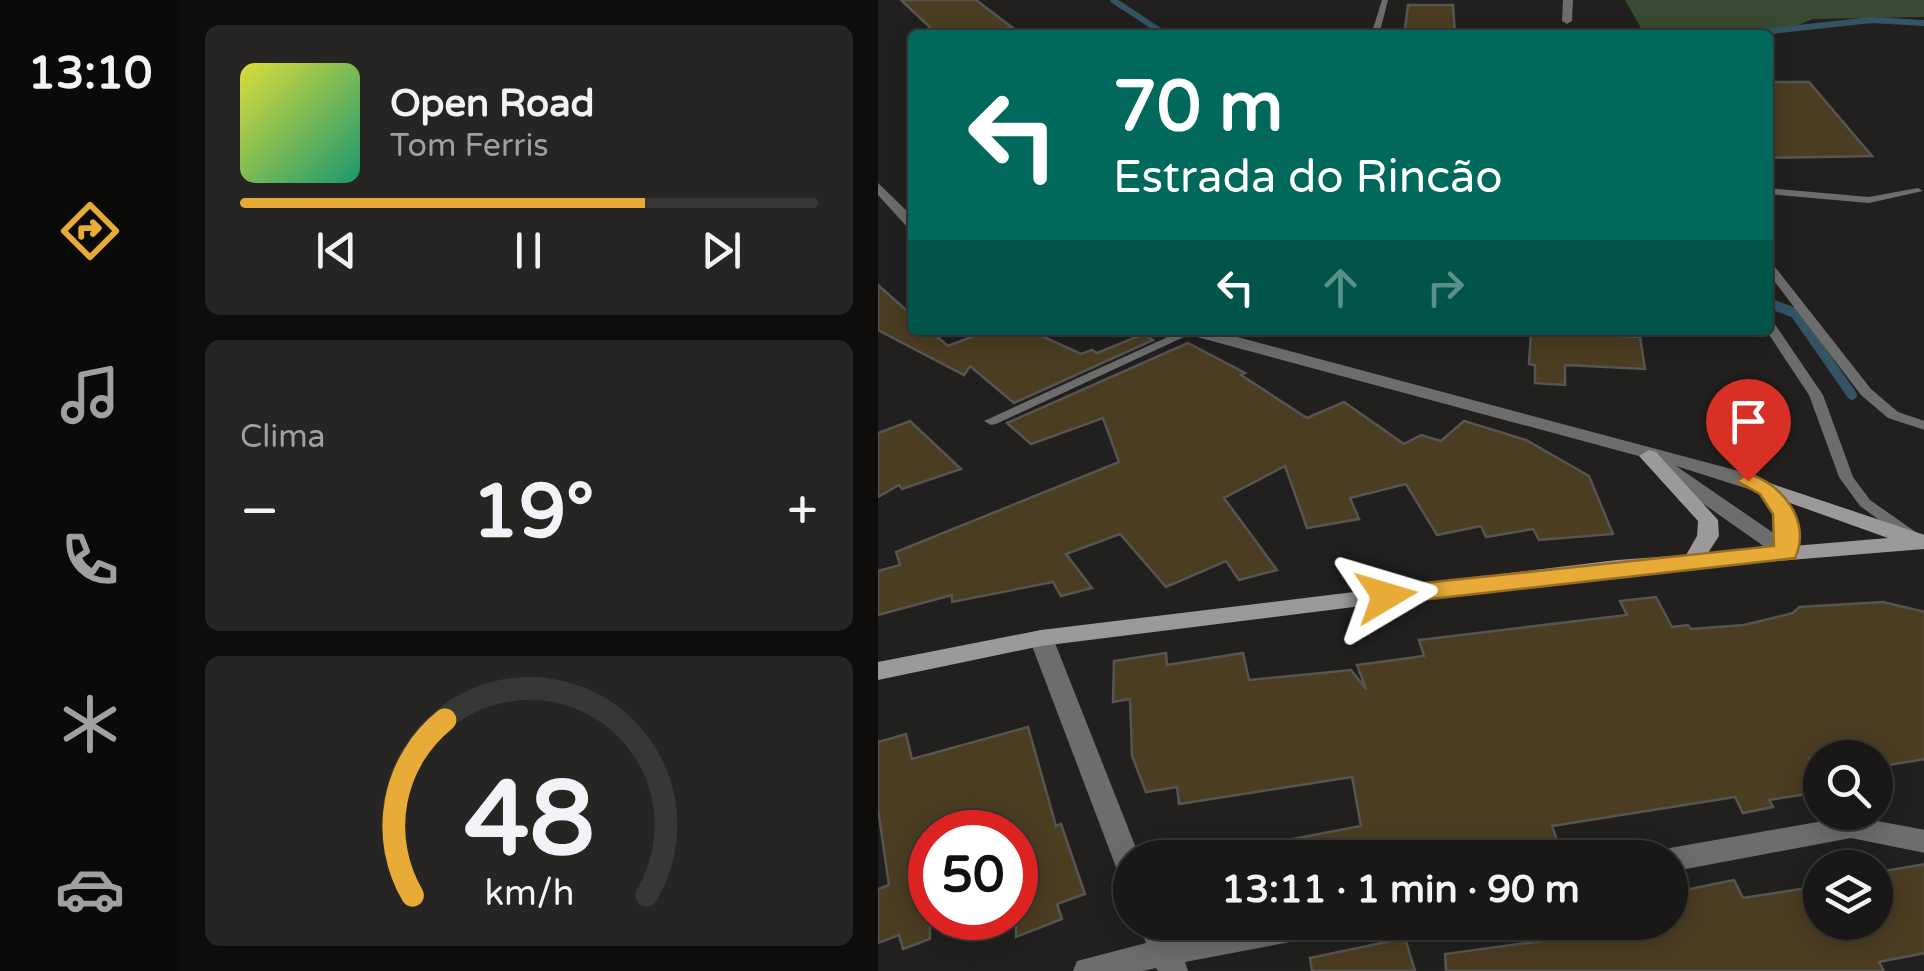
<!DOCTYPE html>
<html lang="pt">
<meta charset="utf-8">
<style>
body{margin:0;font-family:"Varela Round",sans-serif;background:#262523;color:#f1f3f6;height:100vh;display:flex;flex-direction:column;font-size:38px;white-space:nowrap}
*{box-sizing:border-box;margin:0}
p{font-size:32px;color:#9fa0a1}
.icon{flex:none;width:55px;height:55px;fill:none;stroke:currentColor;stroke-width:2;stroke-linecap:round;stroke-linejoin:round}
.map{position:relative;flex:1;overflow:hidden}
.details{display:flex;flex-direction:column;gap:25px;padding:25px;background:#0e0d0c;width:698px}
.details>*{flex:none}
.guide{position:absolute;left:30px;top:30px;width:865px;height:305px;border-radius:10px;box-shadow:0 5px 25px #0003,0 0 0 2px #373735;background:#00695c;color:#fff;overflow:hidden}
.controls{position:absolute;left:925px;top:740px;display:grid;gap:20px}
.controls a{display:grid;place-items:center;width:90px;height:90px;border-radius:50%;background:#191816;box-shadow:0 5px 25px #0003,0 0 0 2px #373735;font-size:50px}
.speed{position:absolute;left:30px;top:810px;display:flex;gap:20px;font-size:50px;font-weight:700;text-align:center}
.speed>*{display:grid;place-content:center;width:130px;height:130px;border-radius:50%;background:#191816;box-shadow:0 5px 25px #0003,0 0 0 2px #373735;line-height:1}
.speed .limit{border:15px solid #d22;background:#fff;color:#111}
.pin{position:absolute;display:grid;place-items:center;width:85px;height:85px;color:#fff;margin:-102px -42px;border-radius:50% 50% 50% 0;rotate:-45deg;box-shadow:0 0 10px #0007}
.pin .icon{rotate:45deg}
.me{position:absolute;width:110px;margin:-55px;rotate:83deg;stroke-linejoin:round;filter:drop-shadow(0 0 8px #0008)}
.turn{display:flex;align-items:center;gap:35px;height:210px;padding:0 40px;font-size:45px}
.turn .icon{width:130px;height:130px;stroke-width:2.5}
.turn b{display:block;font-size:70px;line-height:85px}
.lanes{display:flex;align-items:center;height:95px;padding:0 40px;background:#0003;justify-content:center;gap:50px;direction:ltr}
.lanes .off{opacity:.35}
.big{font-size:75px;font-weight:700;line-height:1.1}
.details .card{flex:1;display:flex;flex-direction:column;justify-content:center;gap:15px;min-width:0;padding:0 35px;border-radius:15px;background:#262523}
.details .dial{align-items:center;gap:0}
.dial svg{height:260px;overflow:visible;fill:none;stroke:#373735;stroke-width:7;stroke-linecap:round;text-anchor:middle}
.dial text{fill:#f1f3f6;stroke:none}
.song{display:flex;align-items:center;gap:30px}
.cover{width:120px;height:120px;border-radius:15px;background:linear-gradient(135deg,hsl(60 70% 55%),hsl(160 70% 35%))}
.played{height:10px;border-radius:5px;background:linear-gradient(90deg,#e9ab38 70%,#373735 70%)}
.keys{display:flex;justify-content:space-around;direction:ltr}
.heat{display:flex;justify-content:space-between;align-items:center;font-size:55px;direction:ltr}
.trip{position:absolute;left:235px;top:840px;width:575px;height:100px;border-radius:50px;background:#191816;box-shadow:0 5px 25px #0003,0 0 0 2px #373735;font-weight:700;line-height:100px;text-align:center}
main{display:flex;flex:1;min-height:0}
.tabs{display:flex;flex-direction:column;width:180px;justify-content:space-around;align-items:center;background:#0a0a09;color:#9fa0a1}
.tabs .icon{width:70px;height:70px}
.tabs .active{color:#e9ab38}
.tabs b{font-size:45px;color:#f1f3f6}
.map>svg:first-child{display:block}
</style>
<main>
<nav class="tabs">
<b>13:10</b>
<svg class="icon active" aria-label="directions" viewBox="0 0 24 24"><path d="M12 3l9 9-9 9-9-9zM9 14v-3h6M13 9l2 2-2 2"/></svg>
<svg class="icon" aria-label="music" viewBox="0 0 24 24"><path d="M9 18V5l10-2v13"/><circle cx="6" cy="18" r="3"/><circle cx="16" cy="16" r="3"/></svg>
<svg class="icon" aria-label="phone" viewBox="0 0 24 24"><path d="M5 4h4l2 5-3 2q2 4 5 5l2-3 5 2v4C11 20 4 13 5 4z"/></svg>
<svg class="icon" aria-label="climate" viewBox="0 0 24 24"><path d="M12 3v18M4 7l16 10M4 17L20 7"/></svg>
<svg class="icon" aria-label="car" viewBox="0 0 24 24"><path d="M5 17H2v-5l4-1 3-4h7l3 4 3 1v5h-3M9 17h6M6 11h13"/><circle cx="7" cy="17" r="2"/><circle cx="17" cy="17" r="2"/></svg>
</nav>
<section class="details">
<div class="card">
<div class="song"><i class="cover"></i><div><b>Open Road</b><p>Tom Ferris</p></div></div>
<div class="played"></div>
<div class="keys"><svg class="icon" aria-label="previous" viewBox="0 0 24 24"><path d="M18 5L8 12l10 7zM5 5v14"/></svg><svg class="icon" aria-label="pause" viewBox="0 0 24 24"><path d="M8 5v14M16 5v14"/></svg><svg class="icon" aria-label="next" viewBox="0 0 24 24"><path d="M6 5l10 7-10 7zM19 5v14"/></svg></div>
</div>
<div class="card"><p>Clima</p>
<div class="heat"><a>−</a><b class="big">19°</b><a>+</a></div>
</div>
<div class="card dial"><svg viewBox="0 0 100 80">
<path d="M14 69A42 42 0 1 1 86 69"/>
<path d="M14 69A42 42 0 0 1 24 15" stroke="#e9ab38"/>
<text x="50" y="56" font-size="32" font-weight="700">48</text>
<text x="50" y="72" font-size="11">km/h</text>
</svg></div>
</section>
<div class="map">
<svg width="1047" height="971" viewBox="0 0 1047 971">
<rect width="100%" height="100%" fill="#21201e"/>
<polygon fill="#384a31" points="747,0 1046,0 1046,17 935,19 890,37 767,35"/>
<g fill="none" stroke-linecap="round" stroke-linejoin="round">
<g stroke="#345464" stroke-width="6">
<polyline points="235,0 288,35"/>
<polyline points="856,35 993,20 1047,23"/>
</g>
<polyline stroke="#345464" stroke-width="10" points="890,303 917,313 974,395"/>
</g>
<g fill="#4b3d22" stroke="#565552" stroke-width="2.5">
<polygon points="23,0 98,0 135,28 60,35"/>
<polygon points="530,5 575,5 577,33 526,35"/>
<polygon points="890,82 931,82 994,156 890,158"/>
<polygon points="0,285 35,316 35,330 51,330 70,346 111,330 151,330 203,354 214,350 219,353 266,334 275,340 136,403 92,366 86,375 0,330"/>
<polygon points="653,331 762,337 767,369 687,365 687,385 657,383 657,365 651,364"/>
<polygon points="310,343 367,373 363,375 429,418 466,402 526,444 543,435 563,441 586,421 648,440 711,476 735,534 661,540 655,529 608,537 603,526 559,535 528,484 472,498 481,519 429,528 407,466 346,498 399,570 361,580 348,561 288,587 242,534 188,554 214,588 183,596 175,582 74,602 74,595 0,615 0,571 22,565 18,552 241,462 225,418 153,444 129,423"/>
<polygon points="32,421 83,469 24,489 21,485 0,497 0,433"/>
<polygon points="778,597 794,627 810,625 813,629 866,625 915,613 921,607 1005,602 1047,612 1047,759 1005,766 999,758 931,758 942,778 942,792 891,800 895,807 865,813 857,797 674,826 682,849 628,858 394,858 393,843 483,826 474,777 301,804 299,787 268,792 254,756 252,699 235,702 236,661 288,653 289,665 365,653 371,680 473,670 488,689 479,665 546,656 541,640 749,615 742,601"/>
<polygon points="150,727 178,826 183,824 207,894 179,904 184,919 138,937 138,832 52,832 52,939 25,949 21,935 0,943 0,889 11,885 0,809 0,742 28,734 34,759"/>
<polygon points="1047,864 1047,953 1001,962 1006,971 568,971 567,954 753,929 750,922 792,922 792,893 856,880 865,898 942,886 942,922 998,922 998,878 1006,877 1006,871"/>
<polygon points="527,938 537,971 434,971 432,958"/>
</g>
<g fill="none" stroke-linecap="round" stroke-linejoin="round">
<g fill="#6e6d6d" fill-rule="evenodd">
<polygon points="504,0 510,0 501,35 493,35"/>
<polygon points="890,188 991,197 1040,188 1045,191 991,203 890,194"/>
<polygon points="890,262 894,263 993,389 1020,412 1047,421 1047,430 1010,418 983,395 890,273"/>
<polygon points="890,319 894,320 945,395 975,477 992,500 1042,535 1044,538 1042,541 1030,541 982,506 961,477 931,395 888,330"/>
<polygon points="305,330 321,330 118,424 113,425 106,421"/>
</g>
<g fill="#6e6d6d" fill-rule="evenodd">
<polygon points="685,0 695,0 694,21 689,24 684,21"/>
<polygon points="163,630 171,632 175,638 262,858 252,858 252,879 242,875 238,867 151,638 155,632"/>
<polygon points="973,816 1047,830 1047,853 973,838 792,872 792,858 779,858 782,852 792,848"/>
<polygon points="260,922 290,922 296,937 374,922 464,922 460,931 449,935 307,962 310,971 280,971 278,968 265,971 195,971 199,961 268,943"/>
</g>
<g fill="#6e6d6d" fill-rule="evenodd">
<polygon points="0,183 35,217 35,229 30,228 0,195"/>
<path d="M306 330H333L857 470 898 485 916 515 920 552 909 559 901 557 769 464 768 458 308 334ZM798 466 883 493 896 515 897 534Z"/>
</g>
<polygon fill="#9b9999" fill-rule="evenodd" points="771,450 778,452 840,520 841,536 830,553 1010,538 884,493 881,489 884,485 891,483 1047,535 1047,549 739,574 163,646 0,680 0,662 163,630 739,560 808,555 819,536 820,521 761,456"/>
</g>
<path fill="#e9ab38" stroke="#976f24" stroke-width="2.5" d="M870 474C904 483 934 522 917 558L508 604 496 596 508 587 896 546 895 514 882 494 859 481Z"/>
</svg>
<div class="controls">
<a><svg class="icon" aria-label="search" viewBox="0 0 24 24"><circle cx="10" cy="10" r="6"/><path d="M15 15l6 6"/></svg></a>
<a><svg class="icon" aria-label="layers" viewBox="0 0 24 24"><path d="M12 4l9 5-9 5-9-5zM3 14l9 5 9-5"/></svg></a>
</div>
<div class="speed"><div class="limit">50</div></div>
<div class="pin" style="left:870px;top:481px;background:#d93025"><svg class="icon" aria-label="arrive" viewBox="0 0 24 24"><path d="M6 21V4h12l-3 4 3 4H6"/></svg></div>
<svg class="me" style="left:508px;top:596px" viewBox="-20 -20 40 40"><path d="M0-17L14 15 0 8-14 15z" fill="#e9ab38" stroke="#fff" stroke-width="4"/></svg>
<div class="trip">13:11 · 1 min · 90 m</div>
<div class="guide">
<div class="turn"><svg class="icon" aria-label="left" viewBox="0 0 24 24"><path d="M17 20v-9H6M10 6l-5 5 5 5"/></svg><div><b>70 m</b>Estrada do Rincão</div></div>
<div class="lanes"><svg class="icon" aria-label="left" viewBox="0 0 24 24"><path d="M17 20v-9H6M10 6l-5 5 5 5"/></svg><svg class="icon off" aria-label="ahead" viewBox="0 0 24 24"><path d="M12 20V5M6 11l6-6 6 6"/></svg><svg class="icon off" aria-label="right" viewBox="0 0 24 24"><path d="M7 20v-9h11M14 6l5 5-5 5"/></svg></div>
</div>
</div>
</main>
